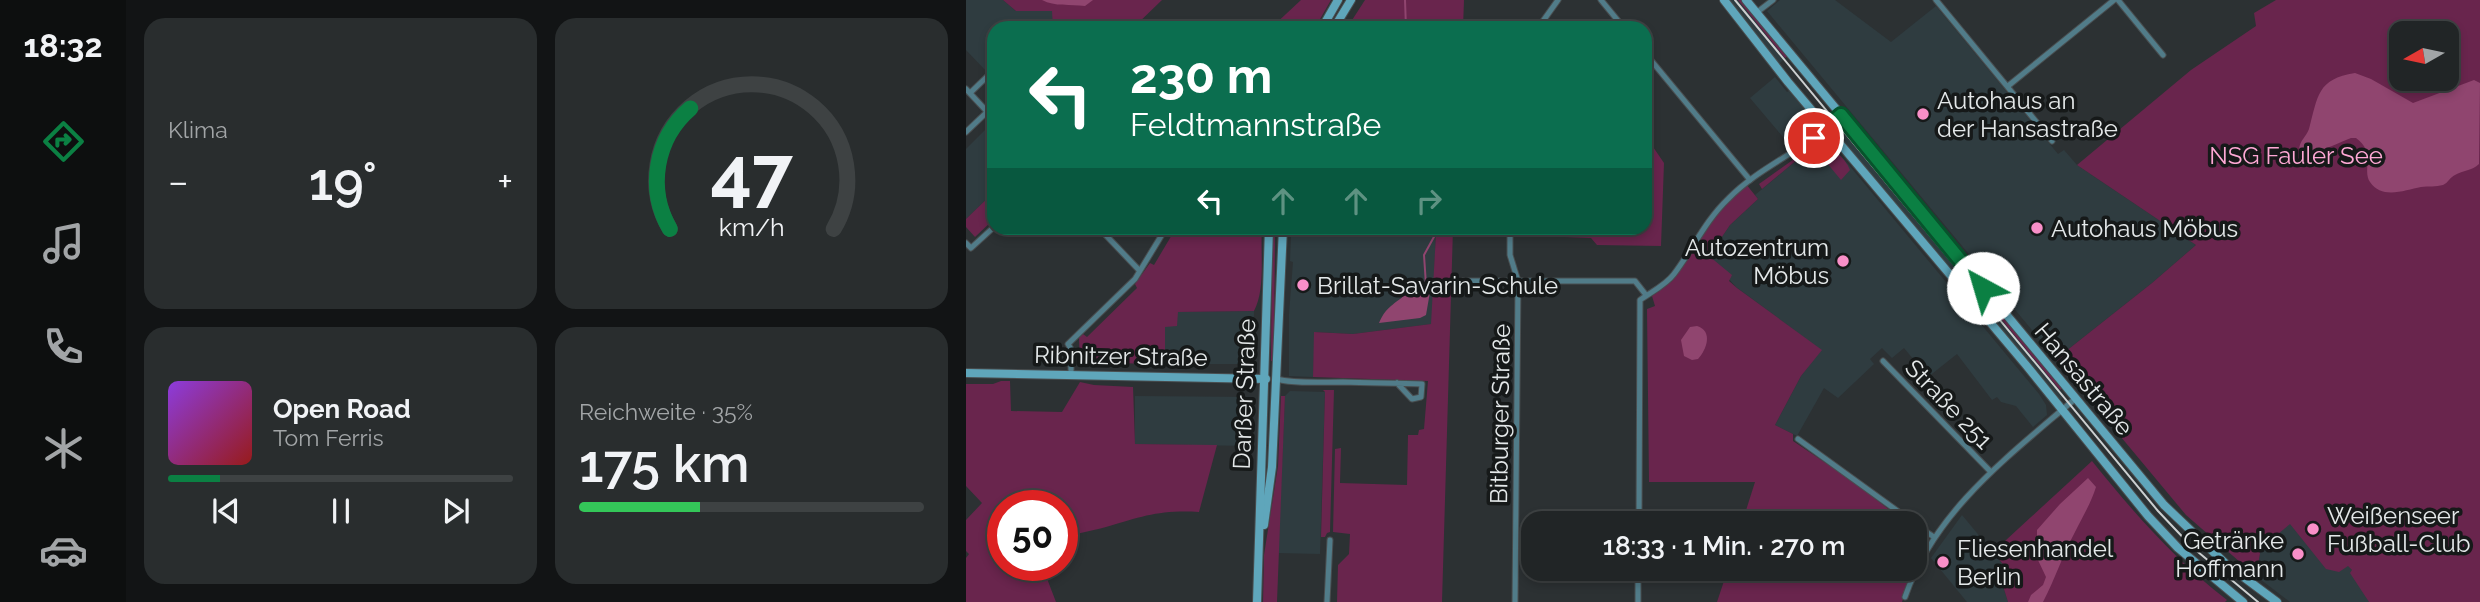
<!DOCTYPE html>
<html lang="de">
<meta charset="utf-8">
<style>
body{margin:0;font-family:Raleway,sans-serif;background:#292d2e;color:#f1f3f6;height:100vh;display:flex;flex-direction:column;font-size:26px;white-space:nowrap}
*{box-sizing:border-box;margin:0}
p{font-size:23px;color:#a2a5a7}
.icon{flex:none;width:38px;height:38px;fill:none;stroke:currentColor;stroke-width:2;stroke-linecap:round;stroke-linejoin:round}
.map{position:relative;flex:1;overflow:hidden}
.side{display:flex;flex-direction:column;gap:18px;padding:18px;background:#121415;width:840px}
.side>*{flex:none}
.banner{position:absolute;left:21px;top:21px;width:665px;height:214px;border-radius:21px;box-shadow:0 4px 10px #0003,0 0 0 2px #3e4243;background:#0b6e4f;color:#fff;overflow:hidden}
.needle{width:46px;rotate:261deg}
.buttons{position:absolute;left:1423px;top:21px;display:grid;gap:14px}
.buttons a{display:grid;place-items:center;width:70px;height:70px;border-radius:14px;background:#212526;box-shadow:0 4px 10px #0003,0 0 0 2px #3e4243;font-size:35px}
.speed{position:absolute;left:21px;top:490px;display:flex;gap:14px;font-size:35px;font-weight:700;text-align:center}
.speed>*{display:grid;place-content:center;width:91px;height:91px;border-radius:50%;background:#212526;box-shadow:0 4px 10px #0003,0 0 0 2px #3e4243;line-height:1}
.speed .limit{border:10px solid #d22;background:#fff;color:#111}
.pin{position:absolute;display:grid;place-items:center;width:60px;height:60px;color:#fff;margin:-30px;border:4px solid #fff;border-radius:50%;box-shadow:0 2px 7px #0007}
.me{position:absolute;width:77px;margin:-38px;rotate:321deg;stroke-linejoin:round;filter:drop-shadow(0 0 5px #0008)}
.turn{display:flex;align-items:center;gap:24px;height:147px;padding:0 28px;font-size:32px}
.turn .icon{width:91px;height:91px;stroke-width:2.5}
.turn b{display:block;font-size:49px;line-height:60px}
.lanes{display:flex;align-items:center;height:66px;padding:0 28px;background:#0003;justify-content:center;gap:35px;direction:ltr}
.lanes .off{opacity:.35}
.big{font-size:52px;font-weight:600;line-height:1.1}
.side .widget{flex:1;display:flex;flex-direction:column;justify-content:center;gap:10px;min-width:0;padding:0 24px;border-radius:21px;background:#292d2e}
.side .dial{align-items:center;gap:0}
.dial svg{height:182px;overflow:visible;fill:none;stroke:#3e4243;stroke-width:7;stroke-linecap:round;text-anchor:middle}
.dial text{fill:#f1f3f6;stroke:none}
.song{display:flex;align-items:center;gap:21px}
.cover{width:84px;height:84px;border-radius:10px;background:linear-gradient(135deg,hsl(270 70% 55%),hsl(0 70% 35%))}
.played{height:7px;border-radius:4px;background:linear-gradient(90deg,#0b8043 15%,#3e4243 15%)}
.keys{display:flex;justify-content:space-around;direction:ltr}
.heat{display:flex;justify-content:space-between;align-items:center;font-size:38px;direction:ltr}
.charge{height:10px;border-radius:5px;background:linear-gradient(90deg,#34c759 35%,#3e4243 0)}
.side .tiles{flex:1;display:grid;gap:18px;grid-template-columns:repeat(2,1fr)}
.trip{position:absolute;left:555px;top:511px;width:406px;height:70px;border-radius:21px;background:#212526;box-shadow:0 4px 10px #0003,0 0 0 2px #3e4243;font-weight:600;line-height:70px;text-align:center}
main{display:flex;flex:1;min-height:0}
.dock{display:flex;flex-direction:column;width:126px;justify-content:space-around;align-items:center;background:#0d0f0f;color:#a2a5a7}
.dock .icon{width:49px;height:49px}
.dock .current{color:#0b8043}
.dock b{font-size:32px;color:#f1f3f6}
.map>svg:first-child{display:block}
</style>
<main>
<nav class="dock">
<b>18:32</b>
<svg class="icon current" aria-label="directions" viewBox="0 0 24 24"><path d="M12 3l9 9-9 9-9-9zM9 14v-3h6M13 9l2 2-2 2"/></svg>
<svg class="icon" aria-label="music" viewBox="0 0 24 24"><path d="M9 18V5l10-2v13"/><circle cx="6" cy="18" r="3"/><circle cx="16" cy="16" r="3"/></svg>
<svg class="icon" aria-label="phone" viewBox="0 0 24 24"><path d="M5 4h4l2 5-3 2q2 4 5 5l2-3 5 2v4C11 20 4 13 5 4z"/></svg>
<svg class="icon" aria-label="climate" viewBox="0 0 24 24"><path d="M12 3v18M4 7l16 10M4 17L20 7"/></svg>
<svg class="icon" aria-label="car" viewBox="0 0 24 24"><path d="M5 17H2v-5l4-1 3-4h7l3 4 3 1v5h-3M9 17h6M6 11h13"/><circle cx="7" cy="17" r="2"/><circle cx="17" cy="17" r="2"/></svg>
</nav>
<section class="side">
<div class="tiles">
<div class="widget"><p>Klima</p>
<div class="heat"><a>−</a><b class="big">19°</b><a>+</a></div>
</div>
<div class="widget dial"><svg viewBox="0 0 100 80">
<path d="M14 69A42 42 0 1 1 86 69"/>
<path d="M14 69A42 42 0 0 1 23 16" stroke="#0b8043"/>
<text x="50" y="56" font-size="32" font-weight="700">47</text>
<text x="50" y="72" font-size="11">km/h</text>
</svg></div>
<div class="widget">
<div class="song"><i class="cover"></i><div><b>Open Road</b><p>Tom Ferris</p></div></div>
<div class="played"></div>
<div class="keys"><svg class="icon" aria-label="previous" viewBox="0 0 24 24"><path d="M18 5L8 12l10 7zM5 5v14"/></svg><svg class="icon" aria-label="pause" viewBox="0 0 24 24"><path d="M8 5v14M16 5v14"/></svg><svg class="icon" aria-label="next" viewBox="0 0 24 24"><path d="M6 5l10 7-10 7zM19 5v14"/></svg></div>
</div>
<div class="widget"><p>Reichweite · 35%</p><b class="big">175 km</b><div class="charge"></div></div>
</div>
</section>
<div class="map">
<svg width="1514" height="602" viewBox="0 0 1514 602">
<rect width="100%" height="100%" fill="#2c3133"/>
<g fill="#2f3c40">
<polygon points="0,0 37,0 50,11 87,11 87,28 28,28 28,64 20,71 0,50"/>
<polygon points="762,0 772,0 819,58 813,64"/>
<polygon points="814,0 869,0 925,42 970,6 1092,154 1098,150 1111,165 1230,245 1186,283 1090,359 801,11"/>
<polygon points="809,77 821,92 823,91 849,121 822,143 784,98"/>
<polygon points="23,126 28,128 28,192 0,219 0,149"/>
<polygon points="876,127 1098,395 1094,401 877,142 879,140 872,133"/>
<polygon points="855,140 882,164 1073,394 1080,405 1081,415 1067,427 1050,406 1035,402 1031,397 1026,400 991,354 962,377 938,348 926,358 916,348 904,359 908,364 872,398 858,388 831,436 809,425 835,376 855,350 770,287 743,256 764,225 792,199 789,195"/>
<polygon points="328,228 467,228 467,232 470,232 466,324 387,334 349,332 347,377 323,376 323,314 327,262 324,261 325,235 328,235"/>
<polygon points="288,311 287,361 281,364 199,364 199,326 211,312"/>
<polygon points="324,391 359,392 354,554 312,553 319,396"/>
<polygon points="169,396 286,397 284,446 169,444"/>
<polygon points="996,515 1050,580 1037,586 1042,602 1001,602 965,558"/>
<polygon points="1324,523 1382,565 1390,575 1403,602 1324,602 1290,576 1295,548"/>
</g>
<g fill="#69254d" fill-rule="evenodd">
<polygon points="37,0 196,0 167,28 87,28 86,11 50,11"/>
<polygon points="335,0 365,0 349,28 305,28"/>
<polygon points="399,0 498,0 497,28 381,28"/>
<polygon points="772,0 775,0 822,56 819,58"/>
<path d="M1310 0H1514V602H1403L1384 573 1386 570 1382 566 1373 572 1360 569 1324 524 1295 548 1290 576 1220 515 1090 359 1186 283 1230 245 1111 165 1225 70 1290 26 1288 13ZM1435 33H1480V79H1435Z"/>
<polygon points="886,136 970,237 969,239"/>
<polygon points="679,141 683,141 698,163 695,246 631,245 625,238 598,237 598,228 679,228"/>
<path d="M852 141C865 146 879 157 884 170L875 180 846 145Z"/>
<polygon points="835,154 832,159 796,189 793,184"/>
<polygon points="780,184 792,199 764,225 743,256 766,275 763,281 771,288 856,350 835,376 809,425 827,434 827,441 888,482 940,523 776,523 789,482 683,482 681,309 689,306 686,296 706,281 751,215"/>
<polygon points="28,192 28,219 9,237 0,227 0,219"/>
<path d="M210 228H296C294 253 300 288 288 311L212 312 211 326 199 327V364L142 363 123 366 114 364 113 338 117 334 121 337 171 288 169 284 184 263 188 265Z"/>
<polygon points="306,228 309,228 308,362 305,361"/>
<polygon points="467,228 487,228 476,602 371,602 372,565 383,554 384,534 367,532 369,449 375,448 374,483 441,485 442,435 452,435 453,430 458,429 462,381 347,377 348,332 387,334 465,324 470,233 467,232"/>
<polygon points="975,242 1093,383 1096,388 1094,390 973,244"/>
<path d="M35 381H44L45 411 96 412 114 382 128 385 167 387 169 444 251 445 233 512C193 510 178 516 140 527 125 531 111 533 96 538V506H37V565H79L80 576 90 602H0V558L3 554 0 551V520L16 503 0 486V384H27Z"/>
<polygon points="357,390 368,390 364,532 361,533 359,537 355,537 359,392"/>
<polygon points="315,396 319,396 311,602 297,602 298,555 312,466"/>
<path d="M1126 461C1167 512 1209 560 1261 600L1259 602H1042L1037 586 1049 579 1027 552Z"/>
<polygon points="762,569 946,569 936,602 751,602"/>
</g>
<g fill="#90456f">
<path d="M76 0H127L119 6C104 4 89 7 76 0Z"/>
<path d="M1389 73 1405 79 1447 103 1508 80 1514 83 1513 164C1506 171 1497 170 1489 175 1484 177 1482 183 1477 185 1470 187 1462 186 1455 187 1439 190 1416 200 1404 182 1396 170 1410 152 1390 138H1385C1371 143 1348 157 1333 149 1334 140 1340 137 1343 129 1352 96 1351 79 1389 73Z"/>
<path d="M460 285 464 292 460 315 454 318 413 323C421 304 431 304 444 290L449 291Z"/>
<path d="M731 326C747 331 741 349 732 359L726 360 718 356 715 340 724 327Z"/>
<path d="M1122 478 1130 487C1125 503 1117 516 1109 532 1097 554 1089 579 1077 602H1062L1065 595 1077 585 1080 577 1071 558V530L1094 504Z"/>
</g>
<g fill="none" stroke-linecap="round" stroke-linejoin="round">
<g stroke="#90456f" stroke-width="2">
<polyline points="439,0 440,28"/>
<polyline points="460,285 458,255 469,235 469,228"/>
</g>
<defs>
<g id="street">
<polyline points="635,0 658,28"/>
<polyline points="970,0 1086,141"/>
<polyline points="1152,0 1197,55"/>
<polyline points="790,13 807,0"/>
<polyline points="572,28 592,0"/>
<polyline points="679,53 784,180"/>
<polyline points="1042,86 1148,0"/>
<polyline points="0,89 28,119"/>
<polyline points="4,93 28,70"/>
<polyline points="0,132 21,112"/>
<polyline points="133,228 173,270"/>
<polyline points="544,228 544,255 552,281 549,602"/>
<polyline points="0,243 5,248 28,227"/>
<polyline points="485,281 669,281 680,295"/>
<polyline points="917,361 1024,471"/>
<polyline points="105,374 105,349 102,344 169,279 200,228"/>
<path d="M310 379C332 384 355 382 377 382 403 383 430 383 456 384L455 397 446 399 431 383"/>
<polyline points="832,439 948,523"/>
<path d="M673 523 674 300C685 292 700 285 708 274 727 249 739 221 762 199 795 165 842 149 875 115"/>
<polyline points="948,524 968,537"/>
<path d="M939 597C969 510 1043 456 1110 398"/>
<polyline points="361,602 364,540"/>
<polyline points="672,602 672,569"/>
</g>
<g id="secondary">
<polyline points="758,0 822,82 1060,365 1182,516 1212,548 1277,602"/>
<polyline points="780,0 1198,505 1260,564 1311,602"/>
<polyline points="356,28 372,0"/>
<polyline points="368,28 385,0"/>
<polyline points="0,373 300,379"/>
<polyline points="298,525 306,467 317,228"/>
<polyline points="291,602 303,228"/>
</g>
</defs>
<use href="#street" stroke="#494e50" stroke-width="7"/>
<use href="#secondary" stroke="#494e50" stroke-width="10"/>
<use href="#street" stroke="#517c89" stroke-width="5"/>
<use href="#secondary" stroke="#5fa6bb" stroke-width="8"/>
<polyline stroke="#cbcfd0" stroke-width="2" points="769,0 1192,511 1226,547 1292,602"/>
</g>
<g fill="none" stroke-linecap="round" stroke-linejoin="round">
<defs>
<polyline id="route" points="848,138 875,115 1017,288"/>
</defs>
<use href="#route" stroke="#07532c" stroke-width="18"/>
<use href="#route" stroke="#0b8043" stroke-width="12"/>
</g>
<g fill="#f98fc8" stroke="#161919" stroke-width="2.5">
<circle cx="957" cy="114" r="7"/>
<circle cx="1071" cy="228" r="7"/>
<circle cx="877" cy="261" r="7"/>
<circle cx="337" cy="285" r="7"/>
<circle cx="1347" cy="529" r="7"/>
<circle cx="1332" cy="554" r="7"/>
<circle cx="977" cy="562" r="7"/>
</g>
<g text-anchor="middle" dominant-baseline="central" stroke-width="7" stroke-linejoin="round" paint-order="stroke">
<g font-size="24" fill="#e4e8e9" stroke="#161919" text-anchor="start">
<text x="971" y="100">Autohaus an<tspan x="971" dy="28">der Hansastraße</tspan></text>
<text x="1085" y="228">Autohaus Möbus</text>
<text x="863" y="247" text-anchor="end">Autozentrum<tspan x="863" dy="28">Möbus</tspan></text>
<text x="351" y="285">Brillat-Savarin-Schule</text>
<text x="1361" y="515">Weißenseer<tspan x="1361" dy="28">Fußball-Club</tspan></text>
<text x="1318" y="540" text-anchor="end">Getränke<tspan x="1318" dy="28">Hoffmann</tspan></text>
<text x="991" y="548">Fliesenhandel<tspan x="991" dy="28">Berlin</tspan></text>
</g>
<g font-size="24" fill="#fea8d5" stroke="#161919">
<text x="1330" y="155">NSG Fauler See</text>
</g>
<g font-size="24" fill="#e4e8e9" stroke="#161919">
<text transform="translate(155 356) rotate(1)">Ribnitzer Straße</text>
<text transform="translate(1118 379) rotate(50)">Hansastraße</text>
<text transform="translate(278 394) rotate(-88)">Darßer Straße</text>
<text transform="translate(983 404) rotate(46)">Straße 251</text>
<text transform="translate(534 414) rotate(-89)">Bitburger Straße</text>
</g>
</g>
</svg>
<div class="buttons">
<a><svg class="needle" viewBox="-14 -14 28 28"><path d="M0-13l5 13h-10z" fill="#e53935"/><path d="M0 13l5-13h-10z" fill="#a2a5a7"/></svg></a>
</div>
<div class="speed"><div class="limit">50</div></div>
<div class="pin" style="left:848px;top:138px;background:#d93025"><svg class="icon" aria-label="arrive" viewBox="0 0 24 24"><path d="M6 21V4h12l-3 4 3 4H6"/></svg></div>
<svg class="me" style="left:1017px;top:288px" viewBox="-20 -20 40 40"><circle r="19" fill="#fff"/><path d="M0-13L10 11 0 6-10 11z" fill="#0b8043"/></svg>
<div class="trip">18:33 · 1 Min. · 270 m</div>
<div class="banner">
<div class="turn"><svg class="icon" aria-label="left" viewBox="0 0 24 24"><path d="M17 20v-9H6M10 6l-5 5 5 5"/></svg><div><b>230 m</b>Feldtmannstraße</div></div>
<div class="lanes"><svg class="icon" aria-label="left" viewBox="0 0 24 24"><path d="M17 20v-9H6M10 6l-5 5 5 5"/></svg><svg class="icon off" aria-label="ahead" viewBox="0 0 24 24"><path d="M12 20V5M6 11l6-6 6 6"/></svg><svg class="icon off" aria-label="ahead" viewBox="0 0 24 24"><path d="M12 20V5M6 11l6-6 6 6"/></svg><svg class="icon off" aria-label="right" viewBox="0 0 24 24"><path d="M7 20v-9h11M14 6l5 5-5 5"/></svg></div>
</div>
</div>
</main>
